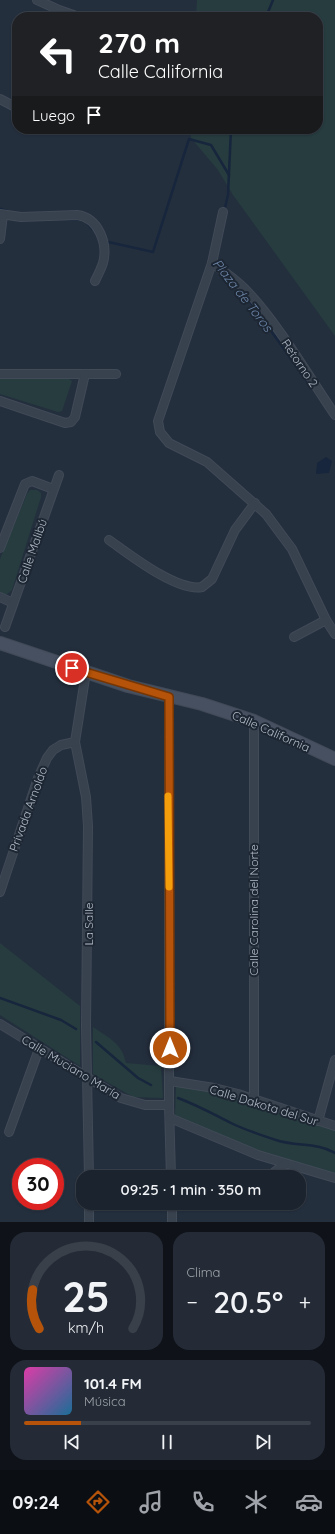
<!DOCTYPE html>
<html lang="es">
<meta charset="utf-8">
<style>
body{margin:0;font-family:Quicksand,sans-serif;background:#242b36;color:#f1f3f6;height:100vh;display:flex;flex-direction:column;font-size:15px;white-space:nowrap}
*{box-sizing:border-box;margin:0}
p{font-size:13px;color:#a0a4aa}
.icon{flex:none;width:22px;height:22px;fill:none;stroke:currentColor;stroke-width:2;stroke-linecap:round;stroke-linejoin:round}
.map{position:relative;height:1222px;overflow:hidden}
.details{display:flex;flex-direction:column;gap:10px;padding:10px;background:#0f1319;flex:1}
.details>*{flex:none}
.banner{position:absolute;left:12px;top:12px;width:311px;height:122px;border-radius:16px;box-shadow:0 1px 3px #0004,0 0 0 1px #39404a;background:#202124;color:#fff;overflow:hidden}
.speed{position:absolute;left:12px;top:1158px;display:flex;gap:8px;font-size:20px;font-weight:700;text-align:center}
.speed>*{display:grid;place-content:center;width:52px;height:52px;border-radius:50%;background:#1b232e;box-shadow:0 1px 3px #0004,0 0 0 1px #39404a;line-height:1}
.speed .limit{border:6px solid #d22;background:#fff;color:#111}
.pin{position:absolute;display:grid;place-items:center;width:34px;height:34px;color:#fff;margin:-17px;border:2px solid #fff;border-radius:50%;box-shadow:0 1px 4px #0007}
.me{position:absolute;width:44px;margin:-22px;rotate:0deg;stroke-linejoin:round;filter:drop-shadow(0 0 3px #0008)}
.turn{display:flex;align-items:center;gap:14px;height:84px;padding:0 20px;font-size:18px}
.turn .icon{width:52px;height:52px;stroke-width:2.5}
.turn b{display:block;font-size:28px;line-height:34px}
.then{display:flex;align-items:center;height:38px;padding:0 20px;background:#0003;gap:8px;font-size:15px}
.big{font-size:30px;font-weight:600;line-height:1.1}
.details .tile{flex:1;display:flex;flex-direction:column;justify-content:center;gap:6px;min-width:0;padding:0 14px;border-radius:16px;background:#242b36}
.details .dial{align-items:center;gap:0}
.dial svg{height:104px;overflow:visible;fill:none;stroke:#39404a;stroke-width:7;stroke-linecap:round;text-anchor:middle}
.dial text{fill:#f1f3f6;stroke:none}
.song{display:flex;align-items:center;gap:12px}
.cover{width:48px;height:48px;border-radius:6px;background:linear-gradient(135deg,hsl(320 70% 55%),hsl(200 70% 35%))}
.played{height:4px;border-radius:2px;background:linear-gradient(90deg,#b45309 20%,#39404a 20%)}
.keys{display:flex;justify-content:space-around;direction:ltr}
.heat{display:flex;justify-content:space-between;align-items:center;font-size:22px;direction:ltr}
.details .tiles{flex:1;display:grid;gap:10px;grid-template-columns:1fr 1fr}
.tile:last-child{grid-column:span 2}
.trip{position:absolute;left:76px;top:1170px;width:230px;height:40px;border-radius:16px;background:#1b232e;box-shadow:0 1px 3px #0004,0 0 0 1px #39404a;font-weight:600;line-height:40px;text-align:center}
.tabs{display:flex;height:64px;justify-content:space-around;align-items:center;background:#0b0e12;color:#a0a4aa}
.tabs .icon{width:28px;height:28px}
.tabs .active{color:#b45309}
.tabs b{font-size:18px;color:#f1f3f6}
.map>svg:first-child{display:block}
</style>
<div class="map">
<svg width="335" height="1222" viewBox="0 0 335 1222">
<rect width="100%" height="100%" fill="#242f3e"/>
<g fill="#263c3f">
<polygon points="197,0 335,0 335,336 233,195 218,170 191,138 191,129 318,129 318,17 196,17"/>
<polygon points="0,379 69,379 72,381 62,411 58,412 0,394"/>
<polygon points="30,490 37,490 41,493 41,497 12,590 6,595 0,592 0,559 27,494"/>
<polygon points="0,943 80,1006 80,1066 0,1015"/>
<path d="M93 1027C109 1038 122 1043 126 1063L161 1066 163 1098 133 1097 93 1074Z"/>
<polygon points="176,1086 205,1087 335,1129 335,1174 237,1146 179,1121 178,1117 175,1115"/>
</g>
<polygon fill="#17263c" points="326,457 332,461 329,473 316,474 317,463"/>
<g fill="none" stroke-linecap="round" stroke-linejoin="round">
<g stroke="#17263c" stroke-width="2.5">
<polyline points="266,17 273,0"/>
<polyline points="0,209 7,211"/>
<polyline points="224,212 228,195 231,129"/>
<polyline points="67,219 84,220 98,235"/>
<polyline points="104,241 153,252 189,139 211,145 229,175"/>
<polyline points="246,296 312,388"/>
<polyline points="0,998 61,1020 76,1029"/>
<polyline points="96,1042 138,1078 151,1085"/>
<path d="M178 1098C197 1105 213 1114 231 1123 245 1130 261 1135 276 1140 297 1147 316 1142 335 1153"/>
</g>
<defs>
<g id="street">
<polyline points="37,0 59,10 79,17"/>
<polyline points="0,99 17,108"/>
<polyline points="129,129 135,130"/>
<polyline points="223,212 212,263 158,421 160,432 169,443 207,462 266,514 292,549 326,620 335,634"/>
<path d="M0 214 21 217 77 215C99 218 108 244 103 263 101 269 98 275 95 281"/>
<polyline points="0,239 3,215"/>
<path d="M212 263C223 271 234 278 244 288 278 323 307 374 335 415"/>
<polyline points="0,374 116,374"/>
<polyline points="0,401 65,423 71,422 75,417 85,374"/>
<path d="M109 540C129 554 177 592 202 587L212 579 235 530 255 503"/>
<polyline points="0,548 25,484 32,481 53,489"/>
<polyline points="0,597 13,603"/>
<polyline points="5,627 59,475"/>
<polyline points="294,637 326,620"/>
<polyline points="86,672 75,742 86,797 88,826 86,1026 89,1177"/>
<polyline points="169,697 169,1105 171,1177"/>
<polyline points="254,721 254,1099"/>
<polyline points="0,892 38,778 47,758 53,750 61,745 75,742"/>
<polyline points="0,1024 121,1098 145,1105 169,1105"/>
<polyline points="170,1081 214,1088 238,1094 335,1126"/>
<polyline points="170,1118 258,1155 335,1178"/>
<polyline points="318,1121 335,1060"/>
<polyline points="9,1132 39,1049"/>
<polyline points="268,1177 285,1164"/>
<polyline points="89,1203 89,1222"/>
<polyline points="172,1203 172,1222"/>
<polyline points="224,1205 228,1203"/>
</g>
<polyline id="secondary" points="0,643 128,686 202,704 254,721 335,759"/>
</defs>
<use href="#street" stroke="#414a57" stroke-width="10"/>
<use href="#secondary" stroke="#414a57" stroke-width="14"/>
<use href="#street" stroke="#38414e" stroke-width="8"/>
<use href="#secondary" stroke="#465061" stroke-width="12"/>
</g>
<g fill="none" stroke-linecap="round" stroke-linejoin="round">
<defs>
<polyline id="route" points="72,668 169,697 170,1048"/>
</defs>
<use href="#route" stroke="#753606" stroke-width="10"/>
<use href="#route" stroke="#b45309" stroke-width="7"/>
<polyline stroke="#f59e0b" stroke-width="7" points="168,796 169,887"/>
</g>
<g text-anchor="middle" dominant-baseline="central" stroke-width="4" stroke-linejoin="round" paint-order="stroke">
<g font-size="12" fill="#b4bcc9" stroke="#1d2633">
<text transform="translate(300 363) rotate(56)">Retorno 2</text>
<text transform="translate(32 551) rotate(-71)">Calle Malibú</text>
<text transform="translate(271 731) rotate(24)">Calle California</text>
<text transform="translate(28 809) rotate(-70)">Privada Arnoldo</text>
<text transform="translate(253 910) rotate(-90)">Calle Carolina del Norte</text>
<text transform="translate(88 924) rotate(-90)">La Salle</text>
<text transform="translate(71 1067) rotate(31)">Calle Muciano María</text>
<text transform="translate(264 1105) rotate(17)">Calle Dakota del Sur</text>
</g>
<g font-size="13" font-style="italic" fill="#6d86a8" stroke="#1d2633">
<text transform="translate(243 295) rotate(52)">Plaza de Toros</text>
</g>
</g>
</svg>
<div class="speed"><div class="limit">30</div></div>
<div class="pin" style="left:72px;top:668px;background:#d93025"><svg class="icon" aria-label="arrive" viewBox="0 0 24 24"><path d="M6 21V4h12l-3 4 3 4H6"/></svg></div>
<svg class="me" style="left:170px;top:1048px" viewBox="-20 -20 40 40"><circle r="17" fill="#b45309" stroke="#fff" stroke-width="3"/><path d="M0-11L8 9 0 5-8 9z" fill="#fff"/></svg>
<div class="trip">09:25 · 1 min · 350 m</div>
<div class="banner">
<div class="turn"><svg class="icon" aria-label="left" viewBox="0 0 24 24"><path d="M17 20v-9H6M10 6l-5 5 5 5"/></svg><div><b>270 m</b>Calle California</div></div>
<div class="then">Luego<svg class="icon" aria-label="arrive" viewBox="0 0 24 24"><path d="M6 21V4h12l-3 4 3 4H6"/></svg></div>
</div>
</div>
<section class="details">
<div class="tiles">
<div class="tile dial"><svg viewBox="0 0 100 80">
<path d="M14 69A42 42 0 1 1 86 69"/>
<path d="M14 69A42 42 0 0 1 9 39" stroke="#b45309"/>
<text x="50" y="56" font-size="32" font-weight="700">25</text>
<text x="50" y="72" font-size="11">km/h</text>
</svg></div>
<div class="tile"><p>Clima</p>
<div class="heat"><a>−</a><b class="big">20.5°</b><a>+</a></div>
</div>
<div class="tile">
<div class="song"><i class="cover"></i><div><b>101.4 FM</b><p>Música</p></div></div>
<div class="played"></div>
<div class="keys"><svg class="icon" aria-label="previous" viewBox="0 0 24 24"><path d="M18 5L8 12l10 7zM5 5v14"/></svg><svg class="icon" aria-label="pause" viewBox="0 0 24 24"><path d="M8 5v14M16 5v14"/></svg><svg class="icon" aria-label="next" viewBox="0 0 24 24"><path d="M6 5l10 7-10 7zM19 5v14"/></svg></div>
</div>
</div>
</section>
<nav class="tabs">
<b>09:24</b>
<svg class="icon active" aria-label="directions" viewBox="0 0 24 24"><path d="M12 3l9 9-9 9-9-9zM9 14v-3h6M13 9l2 2-2 2"/></svg>
<svg class="icon" aria-label="music" viewBox="0 0 24 24"><path d="M9 18V5l10-2v13"/><circle cx="6" cy="18" r="3"/><circle cx="16" cy="16" r="3"/></svg>
<svg class="icon" aria-label="phone" viewBox="0 0 24 24"><path d="M5 4h4l2 5-3 2q2 4 5 5l2-3 5 2v4C11 20 4 13 5 4z"/></svg>
<svg class="icon" aria-label="climate" viewBox="0 0 24 24"><path d="M12 3v18M4 7l16 10M4 17L20 7"/></svg>
<svg class="icon" aria-label="car" viewBox="0 0 24 24"><path d="M5 17H2v-5l4-1 3-4h7l3 4 3 1v5h-3M9 17h6M6 11h13"/><circle cx="7" cy="17" r="2"/><circle cx="17" cy="17" r="2"/></svg>
</nav>
